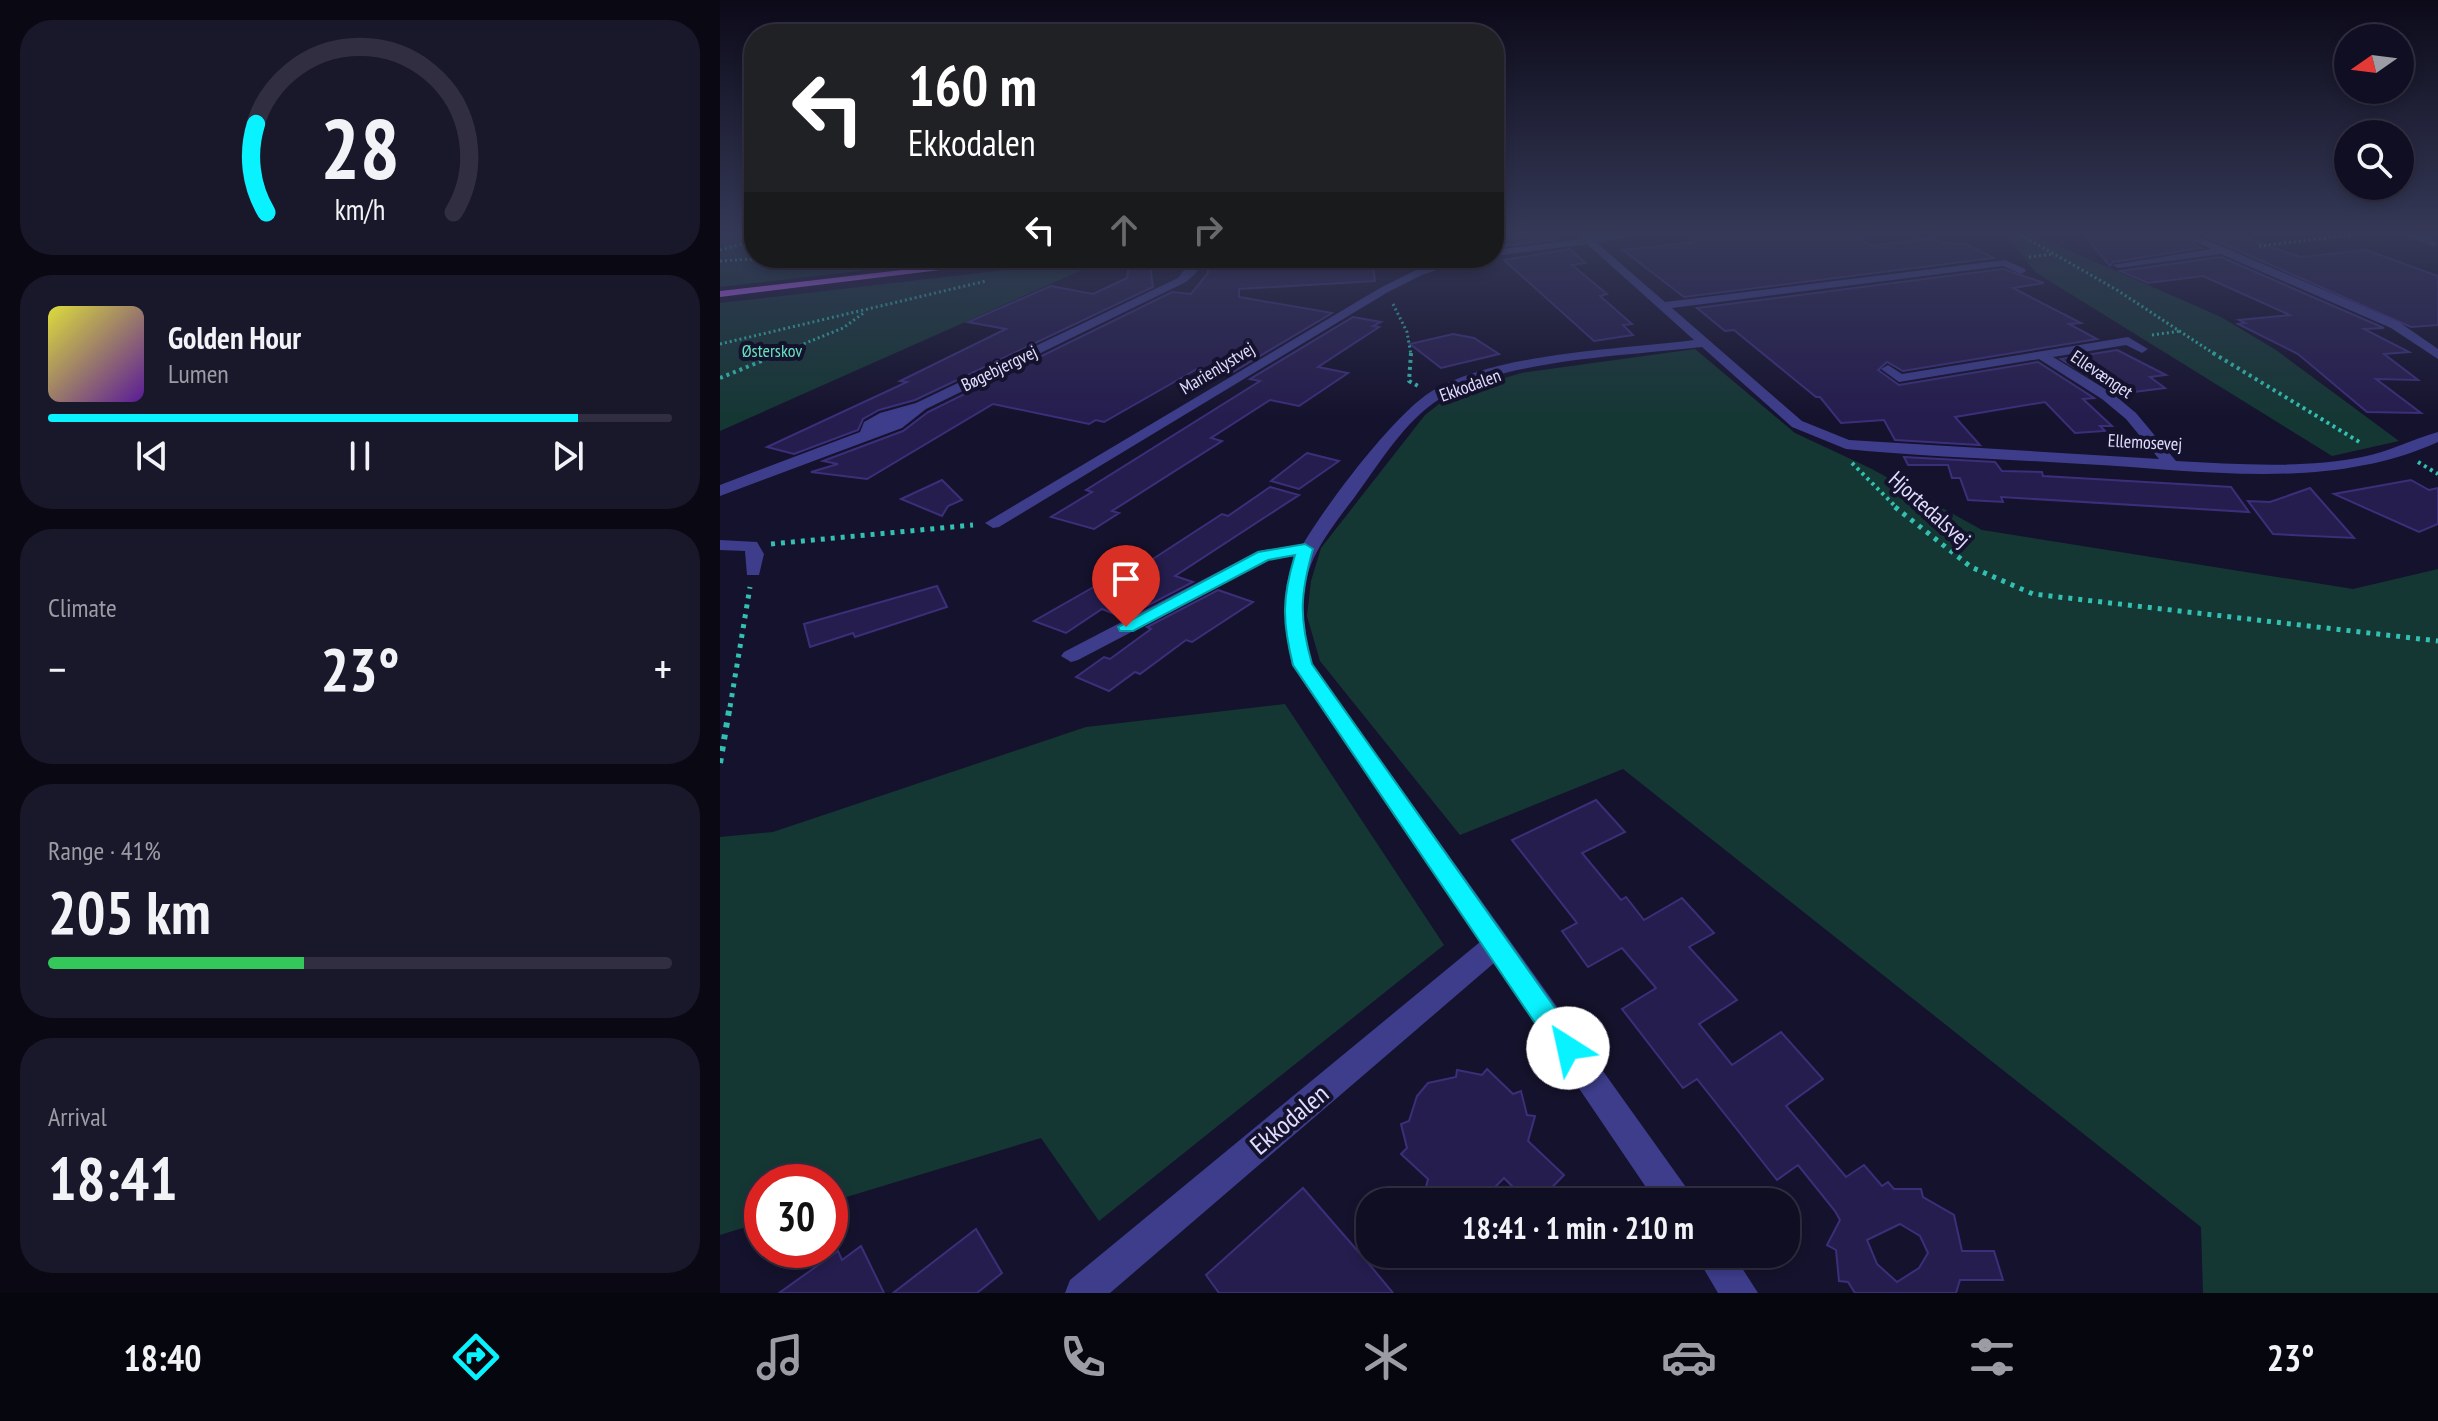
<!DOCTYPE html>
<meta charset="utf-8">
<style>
body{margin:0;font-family:"PT Sans Narrow",sans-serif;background:#19172a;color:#f1f3f6;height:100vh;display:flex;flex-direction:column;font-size:30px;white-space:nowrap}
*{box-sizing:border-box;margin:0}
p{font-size:26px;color:#9c9ca5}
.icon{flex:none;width:44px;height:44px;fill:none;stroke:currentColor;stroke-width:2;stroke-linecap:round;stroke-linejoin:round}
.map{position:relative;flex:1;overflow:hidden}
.panel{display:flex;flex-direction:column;gap:20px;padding:20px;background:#090813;width:720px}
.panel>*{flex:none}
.banner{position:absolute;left:24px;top:24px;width:760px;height:244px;border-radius:32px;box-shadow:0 4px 12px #0003,0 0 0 2px #302e40;background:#202124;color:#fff;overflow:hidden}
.needle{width:52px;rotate:256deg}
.controls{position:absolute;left:1614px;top:24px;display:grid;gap:16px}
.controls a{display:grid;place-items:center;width:80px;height:80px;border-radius:50%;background:#100e22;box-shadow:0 4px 12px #0003,0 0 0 2px #302e40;font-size:40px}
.speed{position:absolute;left:24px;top:1164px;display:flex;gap:16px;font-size:40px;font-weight:700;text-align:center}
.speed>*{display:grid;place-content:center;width:104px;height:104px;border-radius:50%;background:#100e22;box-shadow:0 4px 12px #0003,0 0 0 2px #302e40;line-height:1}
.speed .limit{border:12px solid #d22;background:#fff;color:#111}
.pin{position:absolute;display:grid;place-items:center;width:68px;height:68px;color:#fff;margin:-82px -34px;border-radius:50% 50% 50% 0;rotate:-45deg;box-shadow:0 0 8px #0007}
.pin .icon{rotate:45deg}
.me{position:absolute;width:88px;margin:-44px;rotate:325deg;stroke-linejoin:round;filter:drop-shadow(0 0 6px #0008)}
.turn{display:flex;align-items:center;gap:28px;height:168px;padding:0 32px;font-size:36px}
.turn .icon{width:104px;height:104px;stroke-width:2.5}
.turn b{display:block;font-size:56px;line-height:68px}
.lanes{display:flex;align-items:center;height:76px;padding:0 32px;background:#0003;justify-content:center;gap:40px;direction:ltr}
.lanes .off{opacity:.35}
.big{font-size:60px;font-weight:800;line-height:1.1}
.panel .tile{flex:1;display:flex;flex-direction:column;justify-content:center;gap:12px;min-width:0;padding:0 28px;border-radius:32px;background:#19172a}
.panel .dial{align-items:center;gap:0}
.dial svg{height:208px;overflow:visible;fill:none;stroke:#302e40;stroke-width:7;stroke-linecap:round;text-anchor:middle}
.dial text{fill:#f1f3f6;stroke:none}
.song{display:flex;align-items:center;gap:24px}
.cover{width:96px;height:96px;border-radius:12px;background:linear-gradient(135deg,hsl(60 70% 55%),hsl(270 70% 35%))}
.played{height:8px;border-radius:4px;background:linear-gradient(90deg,#09f2ff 85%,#302e40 85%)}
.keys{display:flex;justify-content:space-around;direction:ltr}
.heat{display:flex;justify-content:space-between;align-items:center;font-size:44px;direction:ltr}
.charge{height:12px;border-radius:6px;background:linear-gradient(90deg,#34c759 41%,#302e40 0)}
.trip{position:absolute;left:636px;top:1188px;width:444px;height:80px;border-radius:32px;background:#100e22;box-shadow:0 4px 12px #0003,0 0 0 2px #302e40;font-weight:800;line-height:80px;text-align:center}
.menu{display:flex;height:128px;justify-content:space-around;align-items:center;background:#06060e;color:#9c9ca5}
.menu .icon{width:56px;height:56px}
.menu .current{color:#09f2ff}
.menu b{font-size:36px;color:#f1f3f6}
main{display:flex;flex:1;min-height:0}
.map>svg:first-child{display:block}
</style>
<main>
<section class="panel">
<div class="tile dial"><svg viewBox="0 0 100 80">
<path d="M14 69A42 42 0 1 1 86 69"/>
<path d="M14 69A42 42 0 0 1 10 35" stroke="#09f2ff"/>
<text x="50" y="56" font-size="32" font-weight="700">28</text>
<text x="50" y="72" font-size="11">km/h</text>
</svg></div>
<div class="tile">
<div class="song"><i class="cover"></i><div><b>Golden Hour</b><p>Lumen</p></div></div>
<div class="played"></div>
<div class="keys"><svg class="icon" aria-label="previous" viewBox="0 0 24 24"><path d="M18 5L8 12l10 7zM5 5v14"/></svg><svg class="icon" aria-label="pause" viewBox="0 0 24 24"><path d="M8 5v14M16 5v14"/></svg><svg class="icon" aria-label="next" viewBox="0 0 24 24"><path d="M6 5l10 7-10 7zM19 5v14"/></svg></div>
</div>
<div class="tile"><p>Climate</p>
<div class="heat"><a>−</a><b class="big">23°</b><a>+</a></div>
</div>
<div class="tile"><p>Range · 41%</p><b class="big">205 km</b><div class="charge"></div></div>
<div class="tile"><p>Arrival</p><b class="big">18:41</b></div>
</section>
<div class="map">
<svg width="1718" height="1293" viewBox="0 0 1718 1293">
<rect width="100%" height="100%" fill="#15122d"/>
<g fill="#153734">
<polygon points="0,235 34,235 34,258 250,258 0,287"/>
<polygon points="1286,235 1314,235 1501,317 1556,350 1679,441 1612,456 1315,272"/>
<polygon points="389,258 0,431 0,303"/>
<polygon points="975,349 1075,433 1152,469 1262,530 1633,589 1718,569 1718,1293 1483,1293 1481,1227 903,769 740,835 600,661 587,616 591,581 601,548 705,415 732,394 801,373"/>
<polygon points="565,704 724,945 379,1221 321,1138 110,1202 110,1182 42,1182 42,1222 0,1235 0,837 53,832 366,727"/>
</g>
<g fill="#251d4e" stroke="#3b2f7a" stroke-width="2" fill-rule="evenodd">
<polygon points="774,235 836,235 839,239 783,246"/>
<polygon points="967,235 1133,235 1151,246 1213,238 1223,243 1246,244 1274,258 964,297 903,250 976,242"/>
<polygon points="1364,235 1458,235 1481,248 1393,262 1390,266"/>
<polygon points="1483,235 1518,235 1580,257 1646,250 1718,276 1718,325 1691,327"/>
<polygon points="850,249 865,263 852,265 887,294 880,296 912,324 903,325 913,335 874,341 784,260"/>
<polygon points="1501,257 1664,328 1644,329 1689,352 1664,354 1698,380 1656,379 1701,413 1647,412 1578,354 1518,324 1525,323 1519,320 1570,315 1483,276 1428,283 1400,271"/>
<polygon points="410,258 429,258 433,287 195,400 159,410 143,419 138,430 74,454 47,447 187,382 180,381 286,329 248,322 331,286 373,294 407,278"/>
<polygon points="514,258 652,258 655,281 519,289 519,297 612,313 508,375 477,369 384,422 376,420 369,424 273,404 147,479 91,472 118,464 103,461 183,431 208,412 452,292 471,294 488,273 487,260"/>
<polygon points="1283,269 1324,283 1293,288 1361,323 1349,324 1377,339 1183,371 1167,362 1158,370 1179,385 1318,362 1374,398 1363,399 1392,426 1380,426 1385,431 1355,433 1325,402 1235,417 1260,445 1175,440 1164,420 1121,423 1100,397 1096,397 1014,330 1005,331 977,308"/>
<polygon points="633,317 661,322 653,326 659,327 598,367 628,373 579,406 550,400 491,438 502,441 392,511 399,513 374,529 331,517 372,492 366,490 540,381 530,379"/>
<polygon points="733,334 754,338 779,354 721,368 690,344"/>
<polygon points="1397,350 1446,375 1430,377 1445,388 1398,394 1341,359"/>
<polygon points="587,453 619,461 579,489 551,481"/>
<polygon points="1184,457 1275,462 1282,471 1322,472 1323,476 1511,487 1529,512 1281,497 1283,502 1248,500 1240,478 1232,478 1228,465 1188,465"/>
<polygon points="222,480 242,500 228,506 222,516 181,499"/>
<polygon points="1691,480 1709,490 1718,488 1718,524 1699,532 1614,494"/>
<polygon points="550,487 579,495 455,576 473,582 404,618 382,609 346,633 314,621 379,584 385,586 418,565 422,566 502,514 508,516"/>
<polygon points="1590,488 1634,538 1553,534 1528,501 1550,502"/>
<polygon points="217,586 227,607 135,637 133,633 90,647 84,624"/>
<polygon points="498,590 533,602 472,642 466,640 420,674 415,672 389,691 356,677 384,657 390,659 431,629 427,627"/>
<path d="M876 800 905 832 862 853 901 900 906 897 924 920 962 898 994 933 969 947 1017 1000 979 1024 1012 1065 1061 1032 1103 1079 1066 1106 1126 1177 1144 1165 1162 1186 1168 1182 1174 1189H1201L1203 1197 1234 1215 1242 1251H1274L1283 1280H1240L1236 1293H1135L1128 1282 1119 1281 1116 1250 1107 1245 1120 1220 1115 1211 1078 1165 1057 1180 977 1079 963 1088 902 1009 936 988 902 948 868 967 842 931 857 923 792 840ZM1180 1224 1200 1236 1208 1253 1199 1268 1177 1282 1157 1264 1147 1240Z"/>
<polygon points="767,1069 793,1094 801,1091 807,1115 815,1116 808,1141 844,1175 818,1202 808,1202 784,1178 764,1198 758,1192 734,1201 731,1193 706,1187 708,1179 681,1154 687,1148 681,1124 689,1121 697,1096 708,1083 736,1077 737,1070 762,1075"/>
<polygon points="583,1188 649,1264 673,1293 499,1293 486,1275"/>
<polygon points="256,1229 282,1273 257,1293 173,1293"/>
<polygon points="141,1246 164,1293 59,1293 118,1251 122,1260"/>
</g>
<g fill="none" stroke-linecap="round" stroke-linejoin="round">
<g stroke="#31c0b1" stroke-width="3" stroke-dasharray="2 3" stroke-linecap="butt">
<polyline points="1301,235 1397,290 1496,355"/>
<polyline points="1539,246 1633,235"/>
<polyline points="0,250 34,241"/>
<polyline points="1309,257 1334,254"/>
<polyline points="0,261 48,258"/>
<polyline points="327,267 352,258"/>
<polyline points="673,304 687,332 691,355"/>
<polyline points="1432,335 1461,331"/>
<polyline points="0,344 266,281"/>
<polyline points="56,355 123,328 145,312"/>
</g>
<g stroke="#31c0b1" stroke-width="4" stroke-dasharray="3 4" stroke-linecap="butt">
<polyline points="691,353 689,381 700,387"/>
<polyline points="1493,353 1641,443"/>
<polyline points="0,378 61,353"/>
<polyline points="1698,462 1718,474"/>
<polyline points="1132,463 1178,509"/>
</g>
<g stroke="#31c0b1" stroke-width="5" stroke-dasharray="4 6" stroke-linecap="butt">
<polyline points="1175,507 1251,567 1313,594 1718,641"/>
<polyline points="51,544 253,525"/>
<polyline points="10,707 30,587"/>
</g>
<polyline stroke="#31c0b1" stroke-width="6" stroke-dasharray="5 7" stroke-linecap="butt" points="0,763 10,705"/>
<g fill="#3d3d8c" fill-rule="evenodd">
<path d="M857 235H923L877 243 945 302 1285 260 1305 269 1306 271 1301 274 1283 266 952 308 1082 421 1129 440 1439 459 1406 419 1382 399 1319 359 1179 382 1161 369 1168 365 1182 374 1408 337 1428 349 1422 353 1406 345 1333 357 1392 393 1416 413 1456 461C1517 464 1581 469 1642 457 1669 452 1692 439 1718 432V442C1607 492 1481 470 1363 464 1284 459 1205 457 1126 449L1072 427 982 347C907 356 785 359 721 398 684 421 660 463 634 498 585 561 573 585 592 664L968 1190 973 1202H936L774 963 390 1293H345L350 1280 760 942 572 665C564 627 559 592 576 556L549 560 358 660 351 662 341 656 344 652 538 551 583 544C607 504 674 414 712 391 780 352 897 350 974 340L867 244 774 256V250L861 239Z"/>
<polygon points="1461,235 1475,235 1679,322 1718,349 1718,359 1671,328 1501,254 1398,268 1393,265 1491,249"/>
<polygon points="1683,235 1699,235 1718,243 1713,246"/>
<polygon points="473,258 483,258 476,273 466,282 206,409 182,428 0,496 0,485 140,432 144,422 160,413 196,403 458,278"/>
<polygon points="736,258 752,258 702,275 668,292 279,527 273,528 265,523 660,288 694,271"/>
<polygon points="0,540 37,542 44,554 39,575 27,575 25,551 0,550"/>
<polygon points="975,1254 1013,1254 1038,1293 998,1293"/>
</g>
<polygon fill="#be64ff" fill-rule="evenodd" points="285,258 318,258 0,297 0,291"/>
</g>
<linearGradient id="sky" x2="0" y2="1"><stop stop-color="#0c0a19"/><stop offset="0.56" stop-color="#353957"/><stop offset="1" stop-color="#353957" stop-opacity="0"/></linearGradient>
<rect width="1718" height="416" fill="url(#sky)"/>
<path fill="#09f2ff" stroke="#069da6" stroke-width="2" d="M585 544 593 549C580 595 579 618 592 664L857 1039 861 1048 857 1057 848 1060 838 1057 573 665C562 621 562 598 575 555L548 560 413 631H400L398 627 538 552Z"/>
<g text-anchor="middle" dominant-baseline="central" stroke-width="8" stroke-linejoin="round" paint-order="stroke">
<g font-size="18" fill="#67e2bd" stroke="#15122d">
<text x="52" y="350">Østerskov</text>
</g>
<g font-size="18" fill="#e0ddff" stroke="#15122d">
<text transform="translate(279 368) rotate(-26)">Bøgebjergvej</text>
<text transform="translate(497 368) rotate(-31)">Marienlystvej</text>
<text transform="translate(1382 374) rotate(34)">Ellevænget</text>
<text transform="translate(750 385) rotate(-20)">Ekkodalen</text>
<text transform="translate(1425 442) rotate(3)">Ellemosevej</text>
</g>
<g font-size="22" fill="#e0ddff" stroke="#15122d">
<text transform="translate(1210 509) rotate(42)">Hjortedalsvej</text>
</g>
<g font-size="26" fill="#e0ddff" stroke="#15122d">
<text transform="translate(569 1119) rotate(-40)">Ekkodalen</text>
</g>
</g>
</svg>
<div class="controls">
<a><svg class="needle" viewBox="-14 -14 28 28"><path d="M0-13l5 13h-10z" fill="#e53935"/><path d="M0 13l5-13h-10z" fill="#9c9ca5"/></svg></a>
<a><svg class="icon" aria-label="search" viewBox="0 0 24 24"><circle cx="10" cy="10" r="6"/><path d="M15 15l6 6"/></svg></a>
</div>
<div class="speed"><div class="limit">30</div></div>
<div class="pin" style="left:406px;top:627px;background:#d93025"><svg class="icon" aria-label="arrive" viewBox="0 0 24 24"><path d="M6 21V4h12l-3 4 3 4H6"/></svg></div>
<svg class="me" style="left:848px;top:1048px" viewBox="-20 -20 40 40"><circle r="19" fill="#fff"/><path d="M0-13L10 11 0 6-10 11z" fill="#09f2ff"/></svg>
<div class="trip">18:41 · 1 min · 210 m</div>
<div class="banner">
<div class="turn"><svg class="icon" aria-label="left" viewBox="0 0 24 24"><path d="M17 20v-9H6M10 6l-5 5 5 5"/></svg><div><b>160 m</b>Ekkodalen</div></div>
<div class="lanes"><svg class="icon" aria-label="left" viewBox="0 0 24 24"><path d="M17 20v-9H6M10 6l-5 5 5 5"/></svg><svg class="icon off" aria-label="ahead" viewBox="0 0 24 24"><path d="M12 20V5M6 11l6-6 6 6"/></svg><svg class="icon off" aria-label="right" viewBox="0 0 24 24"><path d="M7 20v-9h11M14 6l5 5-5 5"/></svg></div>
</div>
</div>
</main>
<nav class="menu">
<b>18:40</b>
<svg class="icon current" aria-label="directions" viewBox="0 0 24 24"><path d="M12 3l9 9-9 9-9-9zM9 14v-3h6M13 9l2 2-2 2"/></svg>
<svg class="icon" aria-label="music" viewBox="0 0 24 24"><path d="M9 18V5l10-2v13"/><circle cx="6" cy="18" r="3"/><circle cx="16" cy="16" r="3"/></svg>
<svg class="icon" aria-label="phone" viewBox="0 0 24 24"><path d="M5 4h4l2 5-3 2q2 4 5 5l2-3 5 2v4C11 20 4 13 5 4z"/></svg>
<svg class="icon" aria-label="climate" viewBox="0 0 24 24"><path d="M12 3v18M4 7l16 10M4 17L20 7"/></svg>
<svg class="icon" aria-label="car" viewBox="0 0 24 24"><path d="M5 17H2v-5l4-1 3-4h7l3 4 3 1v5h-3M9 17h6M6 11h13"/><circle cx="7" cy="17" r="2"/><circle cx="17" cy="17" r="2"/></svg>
<svg class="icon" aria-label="filters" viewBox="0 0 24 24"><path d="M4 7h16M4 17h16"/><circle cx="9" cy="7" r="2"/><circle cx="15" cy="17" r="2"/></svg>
<b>23°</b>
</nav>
